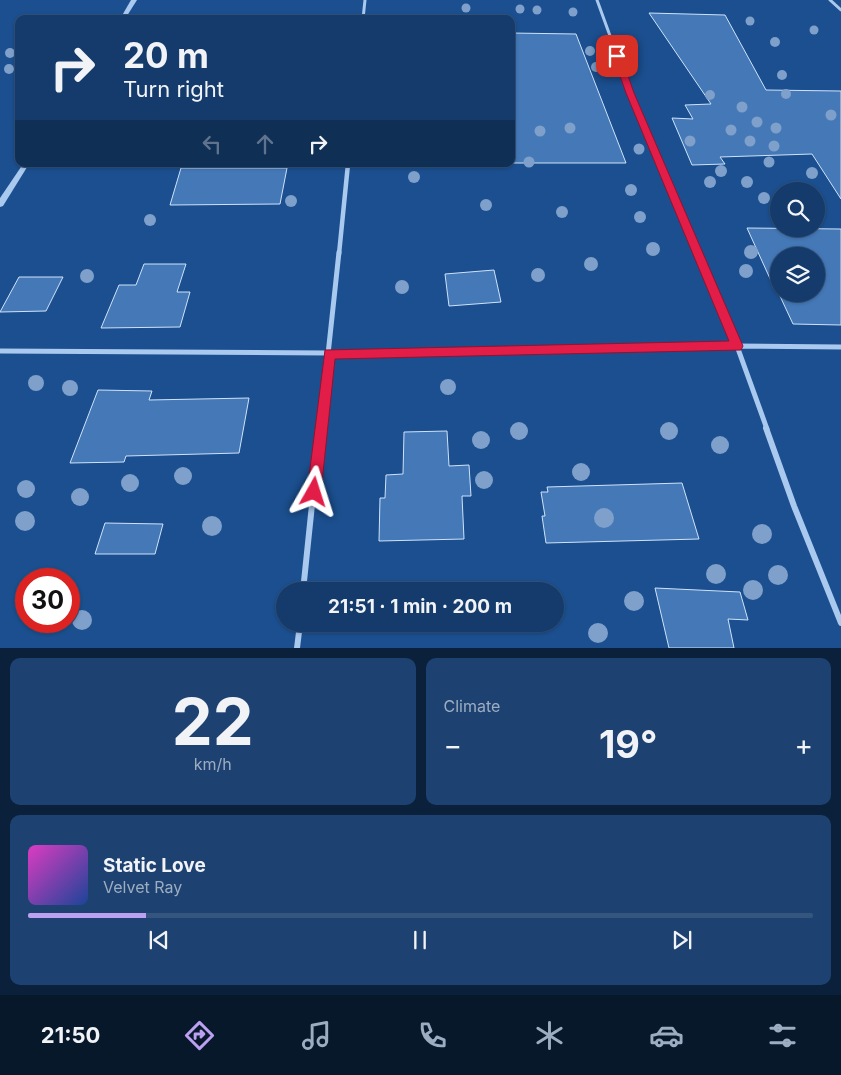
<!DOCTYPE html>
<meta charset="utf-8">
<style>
body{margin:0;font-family:Inter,sans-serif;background:#1d4271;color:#f1f3f6;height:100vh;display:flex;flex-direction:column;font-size:19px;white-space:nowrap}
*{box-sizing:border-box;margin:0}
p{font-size:16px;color:#9dadc1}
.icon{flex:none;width:28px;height:28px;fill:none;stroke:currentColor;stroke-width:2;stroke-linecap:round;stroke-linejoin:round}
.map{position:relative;height:648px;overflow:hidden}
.panel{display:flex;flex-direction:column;gap:10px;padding:10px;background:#0b203b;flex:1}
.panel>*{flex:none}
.top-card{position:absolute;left:15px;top:15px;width:500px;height:152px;border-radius:10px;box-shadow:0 1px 4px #0004,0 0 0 1px #33557e;background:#143b6b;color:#f1f3f6;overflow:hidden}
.fabs{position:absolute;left:770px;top:182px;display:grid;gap:10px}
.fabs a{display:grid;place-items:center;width:55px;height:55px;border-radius:50%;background:#143b6b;box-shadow:0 1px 4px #0004,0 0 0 1px #33557e;font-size:25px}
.speed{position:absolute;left:15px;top:568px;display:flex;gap:10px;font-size:25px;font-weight:700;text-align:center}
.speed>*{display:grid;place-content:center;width:65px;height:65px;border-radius:50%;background:#143b6b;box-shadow:0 1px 4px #0004,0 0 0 1px #33557e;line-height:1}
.speed .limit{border:8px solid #d22;background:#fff;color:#111}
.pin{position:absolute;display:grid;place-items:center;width:42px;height:42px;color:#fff;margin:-21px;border-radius:10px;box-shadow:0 2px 8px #0006}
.me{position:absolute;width:55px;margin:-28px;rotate:6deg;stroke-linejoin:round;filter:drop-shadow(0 0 4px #0008)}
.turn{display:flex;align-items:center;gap:18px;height:105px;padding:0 25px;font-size:22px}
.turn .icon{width:65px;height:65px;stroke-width:2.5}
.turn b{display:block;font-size:35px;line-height:42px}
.lanes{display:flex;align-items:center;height:48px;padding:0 25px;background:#0003;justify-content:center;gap:25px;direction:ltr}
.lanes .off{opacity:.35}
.big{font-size:38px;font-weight:700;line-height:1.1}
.panel .widget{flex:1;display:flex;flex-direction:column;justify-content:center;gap:8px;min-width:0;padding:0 18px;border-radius:10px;background:#1d4271}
.panel .dial{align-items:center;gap:0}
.dial b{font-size:65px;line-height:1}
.song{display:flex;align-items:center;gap:15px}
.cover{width:60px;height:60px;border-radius:8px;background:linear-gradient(135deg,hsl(310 70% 55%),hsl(220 70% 35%))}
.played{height:5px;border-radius:2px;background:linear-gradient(90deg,#bca0f2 15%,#33557e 15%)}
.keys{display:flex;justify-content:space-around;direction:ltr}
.heat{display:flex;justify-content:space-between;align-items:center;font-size:28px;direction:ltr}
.panel .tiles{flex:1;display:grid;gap:10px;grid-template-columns:1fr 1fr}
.widget:last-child{grid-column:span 2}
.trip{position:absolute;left:276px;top:582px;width:288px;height:50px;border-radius:25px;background:#143b6b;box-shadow:0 1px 4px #0004,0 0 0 1px #33557e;font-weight:700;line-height:50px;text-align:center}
.menu{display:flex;height:80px;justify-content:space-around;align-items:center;background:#08182b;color:#9dadc1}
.menu .icon{width:35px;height:35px}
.menu .on{color:#bca0f2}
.menu b{font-size:22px;color:#f1f3f6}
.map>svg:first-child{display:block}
</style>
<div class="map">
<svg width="841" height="648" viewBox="0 0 841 648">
<rect width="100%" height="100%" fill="#1b4f8f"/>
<g fill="#4478b7" stroke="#cfe3fa">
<polygon points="649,13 725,15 766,90 841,91 841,199 812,154 720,157 725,164 692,165 672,118 693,119 685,105 711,104"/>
<polygon points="511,33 576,34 626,163 511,163"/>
<polygon points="181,168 287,168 280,204 170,205"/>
<polygon points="747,228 841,229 841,325 793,324 779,294 816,294 816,256 779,256 779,293 775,283 772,283"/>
<polygon points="144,264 186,264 177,292 190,292 180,327 101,328 119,285 136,285"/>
<polygon points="494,270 501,302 449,306 445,274"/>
<polygon points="19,277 63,277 46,311 0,312"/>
<polygon points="98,390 152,391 149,400 249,398 239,453 126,456 124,462 70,463"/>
<polygon points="447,431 449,466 469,465 471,496 462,496 464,539 379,541 380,498 385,498 386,475 403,474 404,432"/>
<polygon points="682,483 699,539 546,543 542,516 545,516 541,492 548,492 547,487"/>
<polygon points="105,523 163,524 155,554 95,554"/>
<polygon points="655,588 740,592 748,620 728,619 734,648 669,648"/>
</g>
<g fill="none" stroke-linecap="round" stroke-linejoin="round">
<g stroke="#a9c9ee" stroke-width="3">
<polyline points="597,0 638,113"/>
<polyline points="830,0 841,10"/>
<polyline points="363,19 365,0"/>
</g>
<g stroke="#a9c9ee" stroke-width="4.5">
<polyline points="638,112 698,254"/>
<polyline points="339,254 348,164"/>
</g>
<g stroke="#a9c9ee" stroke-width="5">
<polyline points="697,252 737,346 767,429"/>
<polyline points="0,351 329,353 737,346 841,347"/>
<polyline points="320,429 339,252"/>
</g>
<g stroke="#a9c9ee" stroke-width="6">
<polyline points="766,428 794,506 841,623"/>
<polyline points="303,591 320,428"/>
<polyline points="297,648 300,624"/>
</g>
<g fill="#a9c9ee" fill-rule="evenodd">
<polygon points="131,0 137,0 125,19 120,19"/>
<polygon points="23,164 29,164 3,206 0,207 0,198"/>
</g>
</g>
<g fill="#7ea0ca">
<circle cx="466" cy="8" r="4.5"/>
<circle cx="520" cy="9" r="4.5"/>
<circle cx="537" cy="10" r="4.5"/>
<circle cx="573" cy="12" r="4.5"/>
<circle cx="750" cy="21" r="4.5"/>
<circle cx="814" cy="30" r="4.5"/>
<circle cx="775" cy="42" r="5"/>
<circle cx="590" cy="51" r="5"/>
<circle cx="10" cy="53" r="5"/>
<circle cx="596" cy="67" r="5"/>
<circle cx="9" cy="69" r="5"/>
<circle cx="782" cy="75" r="5"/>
<circle cx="786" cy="94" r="5"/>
<circle cx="710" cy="95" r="5"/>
<circle cx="742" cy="107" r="5.5"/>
<circle cx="831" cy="115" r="5.5"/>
<circle cx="757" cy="122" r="5.5"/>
<circle cx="570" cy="128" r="5.5"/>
<circle cx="776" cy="128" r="5.5"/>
<circle cx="731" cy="130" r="5.5"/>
<circle cx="540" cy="131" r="5.5"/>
<circle cx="690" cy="141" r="5.5"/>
<circle cx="750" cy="141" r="5.5"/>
<circle cx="774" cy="146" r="5.5"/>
<circle cx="639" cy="149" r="5.5"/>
<circle cx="529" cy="162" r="5.5"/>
<circle cx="769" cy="162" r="5.5"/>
<circle cx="721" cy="171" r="6"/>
<circle cx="812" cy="173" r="6"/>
<circle cx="414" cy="177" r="6"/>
<circle cx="710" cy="182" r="6"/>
<circle cx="747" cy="182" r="6"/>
<circle cx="631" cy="190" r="6"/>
<circle cx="764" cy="198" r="6"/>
<circle cx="291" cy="201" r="6"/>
<circle cx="486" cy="205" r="6"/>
<circle cx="562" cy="212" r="6"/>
<circle cx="640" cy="217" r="6"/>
<circle cx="150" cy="220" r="6"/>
<circle cx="653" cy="249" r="7"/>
<circle cx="751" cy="252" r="7"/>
<circle cx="591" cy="264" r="7"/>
<circle cx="746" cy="271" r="7"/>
<circle cx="538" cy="275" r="7"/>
<circle cx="87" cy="276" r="7"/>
<circle cx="402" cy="287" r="7"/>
<circle cx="36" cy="383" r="8"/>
<circle cx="448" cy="387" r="8"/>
<circle cx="70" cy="388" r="8"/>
<circle cx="519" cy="431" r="9"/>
<circle cx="669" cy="431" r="9"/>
<circle cx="481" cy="440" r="9"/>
<circle cx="720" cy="445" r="9"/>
<circle cx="581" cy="472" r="9"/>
<circle cx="183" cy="476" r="9"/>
<circle cx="484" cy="480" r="9"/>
<circle cx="130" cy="483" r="9"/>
<circle cx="26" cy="489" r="9"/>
<circle cx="80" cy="497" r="9"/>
<circle cx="604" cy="518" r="10"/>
<circle cx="25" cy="521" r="10"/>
<circle cx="212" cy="526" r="10"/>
<circle cx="762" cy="534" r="10"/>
<circle cx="716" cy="574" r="10"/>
<circle cx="778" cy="575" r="10"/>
<circle cx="753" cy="590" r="10"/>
<circle cx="634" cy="601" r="10"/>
<circle cx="82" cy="620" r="10"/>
<circle cx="598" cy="633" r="10"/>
</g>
<polygon fill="#e11d48" stroke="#92132f" points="614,54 621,56 634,93 743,346 741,350 335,359 321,492 319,497 314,499 309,497 307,492 325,350 729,341 626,93 613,56"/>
</svg>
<div class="fabs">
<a><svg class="icon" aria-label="search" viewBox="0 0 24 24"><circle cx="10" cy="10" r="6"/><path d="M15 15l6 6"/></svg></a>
<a><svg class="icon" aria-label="layers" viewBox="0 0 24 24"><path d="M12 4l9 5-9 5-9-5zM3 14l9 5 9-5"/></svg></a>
</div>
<div class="speed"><div class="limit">30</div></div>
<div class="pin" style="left:617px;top:56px;background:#d93025"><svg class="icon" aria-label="arrive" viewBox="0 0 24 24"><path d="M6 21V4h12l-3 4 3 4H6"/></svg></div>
<svg class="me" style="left:314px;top:492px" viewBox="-20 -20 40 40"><path d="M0-17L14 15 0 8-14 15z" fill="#e11d48" stroke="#fff" stroke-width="4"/></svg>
<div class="trip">21:51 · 1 min · 200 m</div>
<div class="top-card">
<div class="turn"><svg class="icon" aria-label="right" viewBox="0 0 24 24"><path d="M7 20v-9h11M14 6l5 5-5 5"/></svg><div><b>20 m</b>Turn right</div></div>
<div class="lanes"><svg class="icon off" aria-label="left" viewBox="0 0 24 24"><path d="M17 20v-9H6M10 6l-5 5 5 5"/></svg><svg class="icon off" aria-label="ahead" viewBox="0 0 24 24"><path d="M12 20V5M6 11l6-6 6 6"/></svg><svg class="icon" aria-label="right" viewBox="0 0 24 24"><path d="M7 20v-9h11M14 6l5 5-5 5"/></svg></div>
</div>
</div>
<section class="panel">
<div class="tiles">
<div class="widget dial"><b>22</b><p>km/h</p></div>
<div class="widget"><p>Climate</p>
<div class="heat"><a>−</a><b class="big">19°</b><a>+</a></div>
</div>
<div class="widget">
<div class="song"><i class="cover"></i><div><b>Static Love</b><p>Velvet Ray</p></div></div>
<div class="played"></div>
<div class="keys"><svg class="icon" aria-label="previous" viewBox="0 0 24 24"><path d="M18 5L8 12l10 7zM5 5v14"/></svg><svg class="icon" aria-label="pause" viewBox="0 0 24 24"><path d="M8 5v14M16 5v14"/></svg><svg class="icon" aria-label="next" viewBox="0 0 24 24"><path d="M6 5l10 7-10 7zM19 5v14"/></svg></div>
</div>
</div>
</section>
<nav class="menu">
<b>21:50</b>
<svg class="icon on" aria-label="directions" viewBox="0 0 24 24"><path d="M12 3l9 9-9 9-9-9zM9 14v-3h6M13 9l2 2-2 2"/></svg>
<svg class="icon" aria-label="music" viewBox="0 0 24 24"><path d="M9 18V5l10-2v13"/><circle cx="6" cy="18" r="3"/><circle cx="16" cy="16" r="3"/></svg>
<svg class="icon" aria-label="phone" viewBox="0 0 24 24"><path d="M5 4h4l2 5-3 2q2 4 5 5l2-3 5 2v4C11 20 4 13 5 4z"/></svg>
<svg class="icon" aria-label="climate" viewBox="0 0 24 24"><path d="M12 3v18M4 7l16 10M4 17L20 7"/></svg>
<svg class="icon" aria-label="car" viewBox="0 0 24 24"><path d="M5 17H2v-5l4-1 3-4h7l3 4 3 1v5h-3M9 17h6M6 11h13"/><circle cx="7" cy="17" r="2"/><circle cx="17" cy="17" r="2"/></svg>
<svg class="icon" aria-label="filters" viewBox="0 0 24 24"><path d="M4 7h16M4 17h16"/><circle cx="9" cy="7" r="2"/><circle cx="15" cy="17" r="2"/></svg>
</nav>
